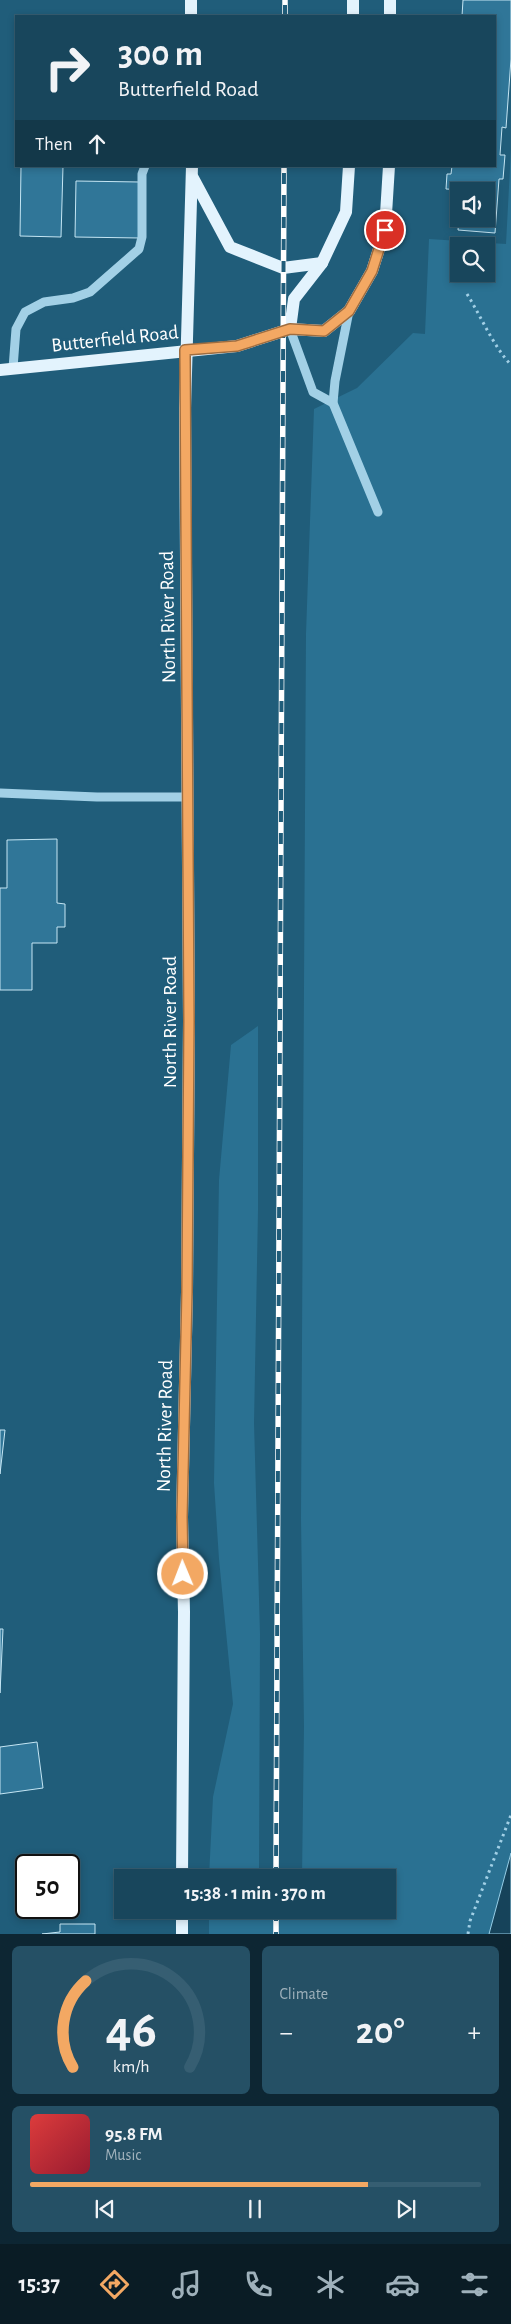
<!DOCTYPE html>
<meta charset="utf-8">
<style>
body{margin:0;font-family:"Alegreya Sans",sans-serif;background:#255065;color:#f1f3f6;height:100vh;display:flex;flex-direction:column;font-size:19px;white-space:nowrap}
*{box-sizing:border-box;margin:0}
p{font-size:16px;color:#9fb1bb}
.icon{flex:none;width:28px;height:28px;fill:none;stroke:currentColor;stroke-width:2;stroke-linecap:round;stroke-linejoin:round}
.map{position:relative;height:1934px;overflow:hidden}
.side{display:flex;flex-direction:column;gap:12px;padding:12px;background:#0d2633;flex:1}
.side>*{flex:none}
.hud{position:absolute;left:15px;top:15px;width:481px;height:152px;border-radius:0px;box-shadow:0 2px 8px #0003,0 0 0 1px #365e72;background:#18465c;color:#f1f3f6;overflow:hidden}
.fabs{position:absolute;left:450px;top:182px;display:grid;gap:10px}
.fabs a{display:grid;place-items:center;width:45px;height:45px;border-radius:0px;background:#18465c;box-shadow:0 2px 8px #0003,0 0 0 1px #365e72;font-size:25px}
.speed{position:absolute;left:15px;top:1854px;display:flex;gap:10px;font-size:25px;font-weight:700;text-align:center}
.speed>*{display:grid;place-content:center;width:65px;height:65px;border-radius:50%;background:#18465c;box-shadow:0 2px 8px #0003,0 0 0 1px #365e72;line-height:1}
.speed .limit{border:2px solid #111;border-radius:8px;background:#fff;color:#111}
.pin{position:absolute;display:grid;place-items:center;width:42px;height:42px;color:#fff;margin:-21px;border:2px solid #fff;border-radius:50%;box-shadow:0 1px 5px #0007}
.me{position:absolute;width:55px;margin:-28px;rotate:359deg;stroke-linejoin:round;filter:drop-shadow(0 0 4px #0008)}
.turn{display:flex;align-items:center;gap:18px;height:105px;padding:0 20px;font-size:22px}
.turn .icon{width:65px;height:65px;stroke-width:2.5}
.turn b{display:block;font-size:35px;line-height:42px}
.then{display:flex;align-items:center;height:48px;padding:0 20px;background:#0003;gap:10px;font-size:19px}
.big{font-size:38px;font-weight:600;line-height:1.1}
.side .tile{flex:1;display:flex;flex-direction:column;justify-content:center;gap:8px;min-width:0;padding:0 18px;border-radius:8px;background:#255065}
.side .dial{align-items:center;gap:0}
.dial svg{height:130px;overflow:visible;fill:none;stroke:#365e72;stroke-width:7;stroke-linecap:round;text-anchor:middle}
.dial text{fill:#f1f3f6;stroke:none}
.song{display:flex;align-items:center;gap:15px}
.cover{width:60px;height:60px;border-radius:8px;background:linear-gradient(135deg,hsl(0 70% 55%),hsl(350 70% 35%))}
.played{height:5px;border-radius:2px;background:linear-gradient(90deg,#f3a863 75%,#365e72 75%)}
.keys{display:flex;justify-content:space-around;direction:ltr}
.heat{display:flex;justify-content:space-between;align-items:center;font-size:28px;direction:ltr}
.side .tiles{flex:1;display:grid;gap:12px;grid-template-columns:1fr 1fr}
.tile:last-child{grid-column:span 2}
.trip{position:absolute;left:114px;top:1869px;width:282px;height:50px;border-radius:0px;background:#18465c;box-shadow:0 2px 8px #0003,0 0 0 1px #365e72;font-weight:600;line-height:50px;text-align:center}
.menu{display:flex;height:80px;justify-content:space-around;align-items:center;background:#0a1c25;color:#9fb1bb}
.menu .icon{width:35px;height:35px}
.menu .on{color:#f3a863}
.menu b{font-size:22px;color:#f1f3f6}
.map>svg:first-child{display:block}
</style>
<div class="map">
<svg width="511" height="1934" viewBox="0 0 511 1934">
<rect width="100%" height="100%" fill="#205d7a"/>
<g fill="#2a7192" fill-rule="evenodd">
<path d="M511 149V1853L489 1934H209V1910H388V1878L302 1877 304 1726 301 1518 306 634 314 409 357 388 413 333 425 334 429 239 506 244ZM459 246H486V274H459Z"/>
<polygon points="258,1026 258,1210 254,1423 260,1634 259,1873 265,1877 209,1877 213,1797 233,1704 219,1559 214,1483 219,1180 231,1045"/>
</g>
<polygon fill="#16435a" stroke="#96cee7" points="511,1853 511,1934 489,1934"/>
<g fill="#307698" stroke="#c5e6f4">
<polygon points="463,0 511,0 511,59 506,128 502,127 500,155 505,155 503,179 499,179 495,233 458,230 459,217 459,219 486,219 486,191 446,189 447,174 451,174 452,166 495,166 495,16 462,16"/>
<polygon points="21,166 63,166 61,237 20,236"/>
<polygon points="76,181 140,182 140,238 75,237"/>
<polygon points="57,839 57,903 65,904 65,927 57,927 57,943 32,943 32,990 0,990 0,888 7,888 7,840"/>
<polygon points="0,1430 5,1430 0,1474"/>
<polygon points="0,1629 3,1629 0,1693"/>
<polygon points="37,1742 43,1788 0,1794 0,1747"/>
<polygon points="60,1924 95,1924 95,1934 42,1934 60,1932"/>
</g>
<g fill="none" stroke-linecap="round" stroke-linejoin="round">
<g stroke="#a2d0e6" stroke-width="3" stroke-dasharray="2.5 4" stroke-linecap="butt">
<path d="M467 294C482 318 492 344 511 365"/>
<polyline points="468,1934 470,1921 511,1815"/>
</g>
<g stroke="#a2d0e6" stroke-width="9">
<polyline points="349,311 335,381 333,403 378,512"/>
<polyline points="290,329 313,392 333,403"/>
<polyline points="13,368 16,329 25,312 44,302 73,298 90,292 139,249 142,237 142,174 145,166"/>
<polyline points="0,793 97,797 188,797"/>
</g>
<g stroke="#e3f3fd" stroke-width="12">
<polyline points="191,0 191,16"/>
<polyline points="353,16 353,0"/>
<polyline points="390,16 390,0"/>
<polyline points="193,178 230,247 283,268 322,263"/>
<polyline points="290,329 294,299 322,263 346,212 349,166"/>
<polyline points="0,370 237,346 290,329 324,331 349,311 372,271 385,230 389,166"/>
<polyline points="182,1878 184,1612 182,1517 187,1292 189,1021 185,408 192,166"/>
<polyline points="182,1934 182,1910"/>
</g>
<defs>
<g id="rail">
<polyline points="285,16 285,0"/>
<polyline points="276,1878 284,166"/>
<polyline points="276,1910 276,1934"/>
</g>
</defs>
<use href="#rail" stroke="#fff" stroke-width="5.5"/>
<use href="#rail" stroke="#205d7a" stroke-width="4" stroke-dasharray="11" stroke-linecap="butt"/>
</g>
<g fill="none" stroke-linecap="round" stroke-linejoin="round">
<defs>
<polyline id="route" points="183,1574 182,1517 187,1292 189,1021 185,350 237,346 290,329 324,331 349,311 372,271 385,230"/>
</defs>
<use href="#route" stroke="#9e6d40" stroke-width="12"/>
<use href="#route" stroke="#f3a863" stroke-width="9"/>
</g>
<g text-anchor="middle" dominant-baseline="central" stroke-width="5" stroke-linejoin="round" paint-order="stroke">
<g font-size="20" fill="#fff" stroke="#205d7a">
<text transform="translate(115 339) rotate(-6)">Butterfield Road</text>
<text transform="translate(168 617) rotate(-91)">North River Road</text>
<text transform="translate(170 1022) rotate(-90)">North River Road</text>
<text transform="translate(165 1426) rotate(-89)">North River Road</text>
</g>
</g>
</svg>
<div class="fabs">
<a><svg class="icon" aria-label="sound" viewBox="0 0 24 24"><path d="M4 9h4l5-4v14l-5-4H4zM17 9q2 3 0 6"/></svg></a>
<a><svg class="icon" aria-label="search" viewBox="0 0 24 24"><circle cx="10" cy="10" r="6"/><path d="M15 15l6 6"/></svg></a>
</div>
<div class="speed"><div class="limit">50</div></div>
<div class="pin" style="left:385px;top:230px;background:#d93025"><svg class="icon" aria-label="arrive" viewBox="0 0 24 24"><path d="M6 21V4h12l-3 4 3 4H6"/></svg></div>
<svg class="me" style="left:183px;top:1574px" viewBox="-20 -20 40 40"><circle r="17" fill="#f3a863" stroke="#fff" stroke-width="3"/><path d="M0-11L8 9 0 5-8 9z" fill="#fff"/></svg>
<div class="trip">15:38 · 1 min · 370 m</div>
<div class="hud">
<div class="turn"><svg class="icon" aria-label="right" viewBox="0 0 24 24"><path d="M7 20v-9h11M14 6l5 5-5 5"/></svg><div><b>300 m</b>Butterfield Road</div></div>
<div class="then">Then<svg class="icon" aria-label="ahead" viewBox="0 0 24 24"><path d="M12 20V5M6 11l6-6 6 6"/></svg></div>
</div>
</div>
<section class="side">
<div class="tiles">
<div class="tile dial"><svg viewBox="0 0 100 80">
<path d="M14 69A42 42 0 1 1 86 69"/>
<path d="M14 69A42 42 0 0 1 22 16" stroke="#f3a863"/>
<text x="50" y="56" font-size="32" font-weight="700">46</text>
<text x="50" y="72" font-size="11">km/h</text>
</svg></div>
<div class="tile"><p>Climate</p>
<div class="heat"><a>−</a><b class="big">20°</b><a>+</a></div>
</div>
<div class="tile">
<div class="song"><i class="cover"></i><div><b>95.8 FM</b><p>Music</p></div></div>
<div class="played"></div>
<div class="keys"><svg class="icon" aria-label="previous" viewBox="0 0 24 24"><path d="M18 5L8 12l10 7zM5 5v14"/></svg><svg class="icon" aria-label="pause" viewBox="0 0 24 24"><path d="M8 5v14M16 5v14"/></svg><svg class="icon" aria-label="next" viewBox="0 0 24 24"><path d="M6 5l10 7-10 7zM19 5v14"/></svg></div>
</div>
</div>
</section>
<nav class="menu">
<b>15:37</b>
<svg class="icon on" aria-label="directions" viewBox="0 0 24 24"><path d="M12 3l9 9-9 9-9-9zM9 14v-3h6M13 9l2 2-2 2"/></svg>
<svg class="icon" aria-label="music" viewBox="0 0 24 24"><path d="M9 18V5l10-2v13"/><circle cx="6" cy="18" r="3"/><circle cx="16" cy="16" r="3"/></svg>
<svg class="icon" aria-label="phone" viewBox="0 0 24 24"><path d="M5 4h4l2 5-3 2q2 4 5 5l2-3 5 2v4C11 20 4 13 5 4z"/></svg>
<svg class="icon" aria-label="climate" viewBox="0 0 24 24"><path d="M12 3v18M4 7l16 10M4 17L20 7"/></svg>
<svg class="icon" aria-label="car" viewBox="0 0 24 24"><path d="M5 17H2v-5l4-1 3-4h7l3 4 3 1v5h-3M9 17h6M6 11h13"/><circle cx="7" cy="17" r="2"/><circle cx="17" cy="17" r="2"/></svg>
<svg class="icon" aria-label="filters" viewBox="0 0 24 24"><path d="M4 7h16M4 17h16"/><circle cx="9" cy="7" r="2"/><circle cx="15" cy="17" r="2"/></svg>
</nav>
